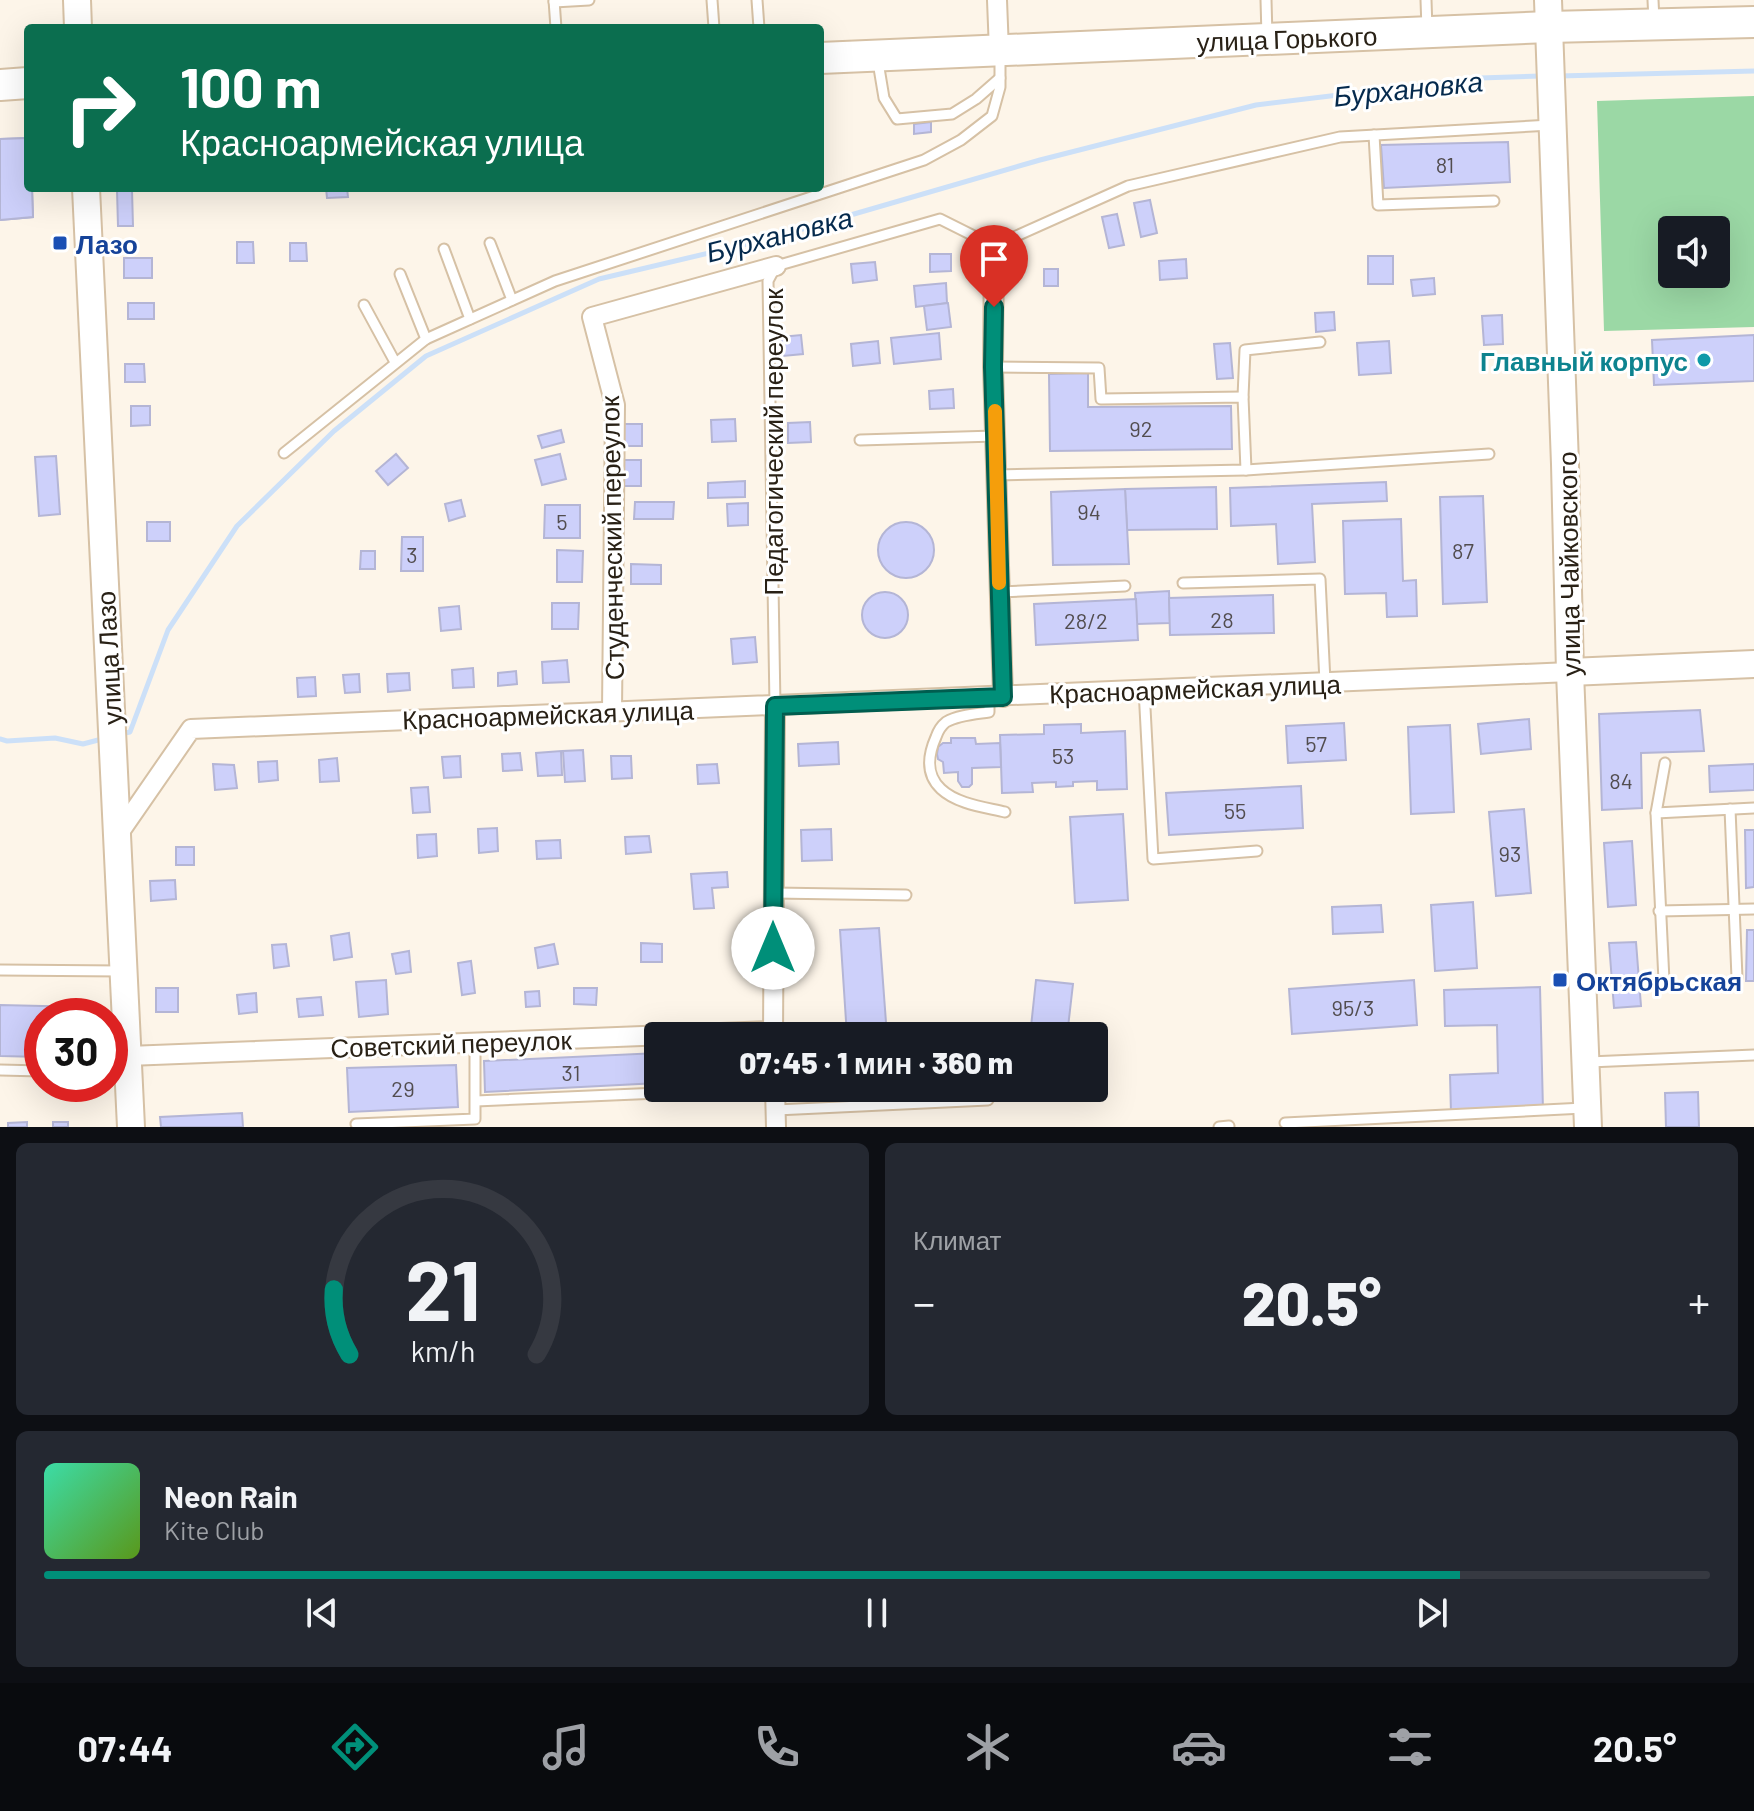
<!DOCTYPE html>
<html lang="ru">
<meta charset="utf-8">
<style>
body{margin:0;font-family:Barlow,sans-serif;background:#242831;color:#f1f3f6;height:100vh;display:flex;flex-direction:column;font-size:30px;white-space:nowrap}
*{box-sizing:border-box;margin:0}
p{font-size:26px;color:#9ea1a6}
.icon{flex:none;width:44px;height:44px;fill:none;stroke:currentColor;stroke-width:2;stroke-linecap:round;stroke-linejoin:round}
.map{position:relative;height:1127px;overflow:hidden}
.panel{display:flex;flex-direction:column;gap:16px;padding:16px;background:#0d0f14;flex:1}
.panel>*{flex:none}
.hud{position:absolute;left:24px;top:24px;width:800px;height:168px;border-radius:8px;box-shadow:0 8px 32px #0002;background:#0b6e4f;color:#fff;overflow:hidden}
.controls{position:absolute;left:1658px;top:216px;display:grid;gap:16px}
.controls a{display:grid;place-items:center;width:72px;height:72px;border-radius:8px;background:#171b24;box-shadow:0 8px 32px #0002;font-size:40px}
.speed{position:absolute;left:24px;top:998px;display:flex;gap:16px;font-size:40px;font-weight:700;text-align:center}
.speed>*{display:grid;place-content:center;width:104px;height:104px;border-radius:50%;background:#171b24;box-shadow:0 8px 32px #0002;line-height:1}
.speed .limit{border:12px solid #d22;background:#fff;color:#111}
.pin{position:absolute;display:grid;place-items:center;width:68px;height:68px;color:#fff;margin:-82px -34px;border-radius:50% 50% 50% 0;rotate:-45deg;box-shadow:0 0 8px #0007}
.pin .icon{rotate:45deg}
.me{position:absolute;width:88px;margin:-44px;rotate:0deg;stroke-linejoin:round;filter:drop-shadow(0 0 6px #0008)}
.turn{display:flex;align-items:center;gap:28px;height:168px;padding:0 24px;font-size:36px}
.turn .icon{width:104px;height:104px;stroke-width:2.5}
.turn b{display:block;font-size:56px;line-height:68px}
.big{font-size:60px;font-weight:800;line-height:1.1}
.panel .widget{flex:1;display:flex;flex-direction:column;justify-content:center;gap:12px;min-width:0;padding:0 28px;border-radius:12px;background:#242831}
.panel .dial{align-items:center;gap:0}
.dial svg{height:208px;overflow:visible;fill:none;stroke:#363941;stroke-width:7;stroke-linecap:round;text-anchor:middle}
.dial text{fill:#f1f3f6;stroke:none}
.song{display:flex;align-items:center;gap:24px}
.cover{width:96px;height:96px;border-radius:12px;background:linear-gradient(135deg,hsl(160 70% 55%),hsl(90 70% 35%))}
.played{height:8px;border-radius:4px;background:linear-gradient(90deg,#008f79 85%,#363941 85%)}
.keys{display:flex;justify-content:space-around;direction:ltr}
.heat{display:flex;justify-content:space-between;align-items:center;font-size:44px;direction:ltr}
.panel .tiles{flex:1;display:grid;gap:16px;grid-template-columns:1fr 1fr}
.widget:last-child{grid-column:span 2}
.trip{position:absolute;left:644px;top:1022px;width:464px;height:80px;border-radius:8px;background:#171b24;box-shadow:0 8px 32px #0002;font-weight:800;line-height:80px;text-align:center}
.dock{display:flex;height:128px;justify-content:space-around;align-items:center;background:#090b0e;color:#9ea1a6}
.dock .icon{width:56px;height:56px}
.dock .on{color:#008f79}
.dock b{font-size:36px;color:#f1f3f6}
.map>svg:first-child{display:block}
</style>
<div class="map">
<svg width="1754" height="1127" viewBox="0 0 1754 1127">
<rect width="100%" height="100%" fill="#fdf5e9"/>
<path fill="#9bd8a5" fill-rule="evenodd" d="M1754 96V327L1604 331 1597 101ZM1672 230H1716V274H1672Z"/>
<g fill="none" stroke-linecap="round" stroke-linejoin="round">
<g stroke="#cce0f8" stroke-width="5">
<polyline points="1559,76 1754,71"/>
<polyline points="120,734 130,732 168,630 237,526 334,431 426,356 599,279 768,239 1040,160 1256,105 1480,78 1541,76"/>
<polyline points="0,739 7,741 55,738 83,744 102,739"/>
</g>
</g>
<g fill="#cdd0fa" stroke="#b4b5d5" stroke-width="2">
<polygon points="931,122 931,132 914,134 914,124"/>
<polygon points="28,138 28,188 32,188 33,217 0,220 0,139"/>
<polygon points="28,138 28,188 32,188 33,217 0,220 0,139"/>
<polygon points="1508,142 1510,182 1384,188 1381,145"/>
<polygon points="326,188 347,188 348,197 327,198"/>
<polygon points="117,190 132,190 133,226 118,226"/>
<polygon points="1150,200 1157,233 1141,237 1134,203"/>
<polygon points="1117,214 1124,245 1109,248 1102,217"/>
<polygon points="237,242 253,242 254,263 237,263"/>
<polygon points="290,243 306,243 307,261 290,261"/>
<polygon points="930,254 951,254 951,271 930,272"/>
<rect x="1368" y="256" width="25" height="28"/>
<rect x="124" y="258" width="28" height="20"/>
<polygon points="1186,259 1187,278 1160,280 1159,261"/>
<polygon points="875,262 877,280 853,283 851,264"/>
<rect x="1044" y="269" width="14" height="17"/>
<polygon points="1434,278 1435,294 1413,296 1411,280"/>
<polygon points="946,283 947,303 916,307 914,286"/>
<rect x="128" y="303" width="26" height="16"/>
<polygon points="948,303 951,327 927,330 924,306"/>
<polygon points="1334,312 1335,330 1316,332 1315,313"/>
<polygon points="1502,315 1503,344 1484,345 1482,316"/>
<polygon points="939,333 941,359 894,364 891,338"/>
<polygon points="801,335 803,354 783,356 781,337"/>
<polygon points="1754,335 1754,381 1654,385 1652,340"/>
<polygon points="878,341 880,363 853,366 851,344"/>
<polygon points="1389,341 1391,373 1359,375 1357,343"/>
<polygon points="1230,343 1233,378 1217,379 1214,344"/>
<polygon points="125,364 144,364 145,382 125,382"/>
<polygon points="1088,373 1088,407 1231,406 1232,449 1050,451 1049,374"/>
<polygon points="953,389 954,408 930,409 929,391"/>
<polygon points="131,406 150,406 150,425 131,426"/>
<polygon points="735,419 736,441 712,442 711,420"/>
<polygon points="810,422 811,442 788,443 788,423"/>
<rect x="619" y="424" width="23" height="22"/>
<polygon points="561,430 564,442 542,448 538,436"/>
<polygon points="396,454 408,468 388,485 376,471"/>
<polygon points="560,454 566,479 542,485 535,460"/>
<polygon points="56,456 60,514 39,516 35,457"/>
<rect x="619" y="460" width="22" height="26"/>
<polygon points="745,481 745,497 708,498 708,483"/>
<polygon points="1386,482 1387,501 1312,504 1315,562 1278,564 1276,524 1231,526 1230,488"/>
<polygon points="1216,487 1217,529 1127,530 1125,489"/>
<polygon points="1125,489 1129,564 1053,565 1051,492"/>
<polygon points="1483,496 1487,602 1443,604 1440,497"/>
<polygon points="461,500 465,516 449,521 445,504"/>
<polygon points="635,502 674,502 673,519 634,519"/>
<polygon points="748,503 748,525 728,526 727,504"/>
<polygon points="545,505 580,505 580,538 544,538"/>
<polygon points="1401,519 1403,581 1416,580 1417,616 1387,617 1386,593 1345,594 1343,521"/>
<rect x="147" y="522" width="23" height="19"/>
<circle cx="906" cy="550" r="28"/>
<polygon points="402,537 423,537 423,571 401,571"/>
<polygon points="557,550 583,551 582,582 557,582"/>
<polygon points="361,551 375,551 375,569 360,569"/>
<polygon points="631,564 661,565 661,584 631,584"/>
<polygon points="1169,591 1170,623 1137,624 1135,593"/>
<circle cx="885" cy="615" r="23"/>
<polygon points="1273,595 1274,633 1170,635 1169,598"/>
<polygon points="1136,599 1138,640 1036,645 1034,604"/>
<polygon points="552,603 579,603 578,629 552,629"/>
<polygon points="459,606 461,629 441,631 439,608"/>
<polygon points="755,637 757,662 733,664 731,639"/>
<polygon points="567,660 569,682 543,683 542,662"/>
<polygon points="473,668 474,687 453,688 452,670"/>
<polygon points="516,671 517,684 498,686 498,673"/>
<polygon points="409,673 410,690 388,692 387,674"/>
<polygon points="359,674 360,692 345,693 343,675"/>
<polygon points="315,677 316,696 298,697 297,678"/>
<polygon points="1700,710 1704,751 1641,753 1642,808 1602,810 1599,714"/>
<polygon points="1529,719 1531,749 1481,754 1478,724"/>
<polygon points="1344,723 1346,760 1288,763 1286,726"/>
<polygon points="1081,724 1081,733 1125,731 1127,789 1097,790 1097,781 1073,782 1073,786 1056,787 1056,782 1032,783 1033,792 1002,793 1000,735 1044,734 1044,725"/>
<polygon points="1450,725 1454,812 1411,814 1408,727"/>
<polygon points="951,738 975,738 976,744 1000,743 1001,767 972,768 972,784 969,787 962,787 958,781 958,772 944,773 943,762 938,759 937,754 938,747 943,743 951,743"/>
<polygon points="838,742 839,764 799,766 798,744"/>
<polygon points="583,750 585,781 565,782 563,751"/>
<polygon points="561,751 562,775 538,776 536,753"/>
<polygon points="520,753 522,770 503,771 502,754"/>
<polygon points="460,756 461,777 444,778 442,757"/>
<polygon points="611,756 631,756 632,778 612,779"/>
<polygon points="337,758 339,781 320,782 319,760"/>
<polygon points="277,761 278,780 259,782 258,762"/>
<polygon points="213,764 234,765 237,788 215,790"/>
<polygon points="717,764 719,783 698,784 697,765"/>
<polygon points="1754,764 1754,790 1710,792 1709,766"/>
<polygon points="1301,786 1303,828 1169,835 1166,793"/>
<polygon points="428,787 430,812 413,813 411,788"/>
<polygon points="1524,809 1531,893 1496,896 1489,812"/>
<polygon points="1123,814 1128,900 1075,903 1070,817"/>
<polygon points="497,828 498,851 479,853 478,829"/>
<polygon points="831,829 832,860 802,861 801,830"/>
<polygon points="1745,830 1754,830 1754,887 1746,888"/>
<polygon points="436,834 437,856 418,858 417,835"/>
<polygon points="649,836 651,852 626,854 625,837"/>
<polygon points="560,840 561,858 537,859 536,841"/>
<polygon points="1632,841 1636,905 1608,907 1604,843"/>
<rect x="176" y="847" width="18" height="18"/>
<polygon points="727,872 728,887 712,888 714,908 694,909 691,874"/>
<polygon points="175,880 176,899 151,901 150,881"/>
<polygon points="1473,902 1477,968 1435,971 1431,905"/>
<polygon points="1381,905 1383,932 1333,934 1332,907"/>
<polygon points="879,928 887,1036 847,1036 840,930"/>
<polygon points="1747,930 1754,930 1754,981 1746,981"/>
<polygon points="349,933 352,957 334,960 331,936"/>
<polygon points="1636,942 1641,1006 1614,1008 1609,943"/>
<polygon points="641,943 662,944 662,962 641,962"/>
<polygon points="286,944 289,966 274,968 272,945"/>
<polygon points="554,944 558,964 538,968 535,948"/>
<polygon points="409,951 411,972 396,974 392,954"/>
<polygon points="471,961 475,993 462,995 458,963"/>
<polygon points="386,980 388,1014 359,1017 356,982"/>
<polygon points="1036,980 1073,984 1067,1036 1030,1036"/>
<polygon points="1414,980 1417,1025 1292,1034 1289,989"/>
<polygon points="1540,987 1543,1110 1451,1113 1450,1075 1498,1073 1497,1025 1445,1026 1444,990"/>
<rect x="156" y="988" width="22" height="24"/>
<polygon points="574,988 597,988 596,1005 574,1004"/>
<polygon points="539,991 540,1006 526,1007 525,992"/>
<polygon points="256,993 257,1012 239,1014 237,995"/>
<polygon points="321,997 323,1015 299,1017 297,999"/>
<polygon points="0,1005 85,1007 85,1016 42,1016 42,1057 0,1056"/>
<polygon points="658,1053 658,1083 485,1092 484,1061"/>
<polygon points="456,1065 458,1107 349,1112 347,1068"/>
<polygon points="851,1088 890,1088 890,1089 851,1092"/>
<polygon points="1698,1092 1699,1127 1666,1127 1665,1093"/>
<polygon points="242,1113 243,1127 161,1127 160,1117"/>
<polygon points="27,1122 27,1127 8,1127 8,1123"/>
<rect x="53" y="1122" width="15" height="5"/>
</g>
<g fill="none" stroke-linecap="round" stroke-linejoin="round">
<defs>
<g id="lane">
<polyline points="554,0 556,28"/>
<polyline points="712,0 714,28"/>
<polyline points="757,0 759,28"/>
<polyline points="1266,0 1267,36"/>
<polyline points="1426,0 1427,29"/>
<polyline points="1653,0 1654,21"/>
<polyline points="554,2 589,0"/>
<polyline points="878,62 884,98 897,119 952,114 976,99 1000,78"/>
<polyline points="1374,135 1378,205 1494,201"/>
<polyline points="490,243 512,300"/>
<polyline points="444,249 470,319"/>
<polyline points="400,274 426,339"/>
<polyline points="364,305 395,362"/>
<polyline points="993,367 1099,368 1101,399 1243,397 1246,470"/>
<polyline points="1243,397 1245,350 1320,342"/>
<polyline points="860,440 995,436"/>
<polyline points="284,453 426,339 555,281 924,160 961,140 992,116 1000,87 1000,54"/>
<polyline points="996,475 1246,470 1489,454"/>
<polyline points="1183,583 1320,579 1325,682"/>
<polyline points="1000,592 1125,586"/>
<polyline points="1144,689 1153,859 1257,851"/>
<path d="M989 697V712C975 714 958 715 946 722 941 726 938 731 936 737 928 755 925 774 941 789 957 804 984 807 1005 812"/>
<polyline points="775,706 768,281 776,266 940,219 994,246 1128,186 1340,137 1551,125"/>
<polyline points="1730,809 1737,978"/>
<polyline points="1656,813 1754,808"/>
<polyline points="774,893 906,895"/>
<polyline points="1659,911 1754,909"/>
<polyline points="0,970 121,971"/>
<polyline points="1664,981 1656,813 1665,763"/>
<polyline points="1589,1062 1754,1055"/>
<polyline points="0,1070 42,1071"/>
<polyline points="476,1101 775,1088"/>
<polyline points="776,1110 988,1100"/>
<polyline points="1285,1123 1584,1108"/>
<polyline points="356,1124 475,1119 475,1042"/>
<polyline points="1219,1127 1229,1126"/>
</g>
<g id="street">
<polyline points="997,0 999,51"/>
<polyline points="994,246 993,367 1003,697"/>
<polyline points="612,711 615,405 592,317 776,266"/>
<polyline points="117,836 191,729 1570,672"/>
<polyline points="773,1036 775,706"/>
<polyline points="128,1056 773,1031"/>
<polyline points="775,1088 776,1127"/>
</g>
<g id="secondary">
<polyline points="77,0 78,28"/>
<polyline points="1548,0 1565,464 1570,672 1588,1127"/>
<polyline points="86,188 131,1127"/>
<polyline points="1570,672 1754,664"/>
</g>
<g id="primary">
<polyline points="820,58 1549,27 1754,22"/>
<polyline points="0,85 28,83"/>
</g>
</defs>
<use href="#lane" stroke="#d6c1a5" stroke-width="13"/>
<use href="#street" stroke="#d6c1a5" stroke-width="22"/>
<use href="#secondary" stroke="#d6c1a5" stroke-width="30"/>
<use href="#primary" stroke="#d6c1a5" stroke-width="34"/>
<use href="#lane" stroke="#fff" stroke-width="9"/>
<use href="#street" stroke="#fff" stroke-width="18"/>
<use href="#secondary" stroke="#fff" stroke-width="26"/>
<use href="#primary" stroke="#fff" stroke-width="30"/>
</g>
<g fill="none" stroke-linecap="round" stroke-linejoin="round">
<defs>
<polyline id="route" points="773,948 775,706 1003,697 993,367 994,307"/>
</defs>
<use href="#route" stroke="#005d4f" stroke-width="20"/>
<use href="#route" stroke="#008f79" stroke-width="14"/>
<polyline stroke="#f59e0b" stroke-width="14" points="995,411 999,583"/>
</g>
<g fill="#1a4fb4" stroke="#fff" stroke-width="3">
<rect x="52" y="235" width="16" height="16" rx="4"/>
<rect x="1552" y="972" width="16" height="16" rx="4"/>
</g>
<circle fill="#0f9aa8" stroke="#fff" stroke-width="3" cx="1704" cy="360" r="8"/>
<g text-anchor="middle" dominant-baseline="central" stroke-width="6" stroke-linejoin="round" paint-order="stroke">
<g font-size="22" fill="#524d4f">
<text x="1445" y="164">81</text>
<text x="1141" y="428">92</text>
<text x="1089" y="511">94</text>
<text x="562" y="521">5</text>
<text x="1463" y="550">87</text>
<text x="412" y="554">3</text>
<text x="1222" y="619">28</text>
<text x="1086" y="620">28/2</text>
<text x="1316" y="743">57</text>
<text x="1063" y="755">53</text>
<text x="1621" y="780">84</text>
<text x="1235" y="810">55</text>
<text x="1510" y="853">93</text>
<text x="1353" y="1007">95/3</text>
<text x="571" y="1072">31</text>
<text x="403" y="1088">29</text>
</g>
<g font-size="26" fill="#292116" stroke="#fff">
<text transform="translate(1287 38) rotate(-2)">улица Горького</text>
<text transform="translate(772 442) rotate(-90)">Педагогический переулок</text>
<text transform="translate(611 538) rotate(-91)">Студенческий переулок</text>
<text transform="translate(1568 564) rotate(-91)">улица Чайковского</text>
<text transform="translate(108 658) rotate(-93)">улица Лазо</text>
<text transform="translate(1195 688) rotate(-2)">Красноармейская улица</text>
<text transform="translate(548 714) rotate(-2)">Красноармейская улица</text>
<text transform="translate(451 1043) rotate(-2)">Советский переулок</text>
</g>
<g font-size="26" font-weight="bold" fill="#164399" stroke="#fff" text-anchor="start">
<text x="76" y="243">Лазо</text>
<text x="1576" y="980">Октябрьская</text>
</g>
<g font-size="26" font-weight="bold" fill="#0d838f" stroke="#fff" text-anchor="end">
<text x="1688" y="360">Главный корпус</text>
</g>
<g font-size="28" font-style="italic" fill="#052a4d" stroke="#fff">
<text transform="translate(1408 88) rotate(-6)">Бурхановка</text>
<text transform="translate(779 234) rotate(-14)">Бурхановка</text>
</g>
</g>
</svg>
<div class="controls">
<a><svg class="icon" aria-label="sound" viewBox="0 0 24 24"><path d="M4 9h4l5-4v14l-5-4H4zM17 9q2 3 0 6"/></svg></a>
</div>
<div class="speed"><div class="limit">30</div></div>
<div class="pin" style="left:994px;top:307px;background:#d93025"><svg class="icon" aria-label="arrive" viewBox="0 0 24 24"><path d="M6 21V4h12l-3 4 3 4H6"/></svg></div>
<svg class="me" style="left:773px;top:948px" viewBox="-20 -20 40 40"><circle r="19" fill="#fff"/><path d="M0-13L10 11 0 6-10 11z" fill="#008f79"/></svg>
<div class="trip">07:45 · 1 мин · 360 m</div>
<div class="hud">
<div class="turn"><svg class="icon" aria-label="right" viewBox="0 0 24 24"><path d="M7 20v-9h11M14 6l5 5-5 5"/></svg><div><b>100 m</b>Красноармейская улица</div></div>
</div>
</div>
<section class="panel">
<div class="tiles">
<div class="widget dial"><svg viewBox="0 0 100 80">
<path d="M14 69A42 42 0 1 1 86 69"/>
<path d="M14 69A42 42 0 0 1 8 44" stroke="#008f79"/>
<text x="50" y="56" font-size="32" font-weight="700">21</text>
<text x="50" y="72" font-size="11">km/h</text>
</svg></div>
<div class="widget"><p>Климат</p>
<div class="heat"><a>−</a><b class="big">20.5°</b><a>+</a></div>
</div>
<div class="widget">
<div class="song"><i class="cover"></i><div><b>Neon Rain</b><p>Kite Club</p></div></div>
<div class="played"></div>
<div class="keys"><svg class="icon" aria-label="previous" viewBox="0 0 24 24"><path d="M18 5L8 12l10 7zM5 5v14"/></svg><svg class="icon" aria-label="pause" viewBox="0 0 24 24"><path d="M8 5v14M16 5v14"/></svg><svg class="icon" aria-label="next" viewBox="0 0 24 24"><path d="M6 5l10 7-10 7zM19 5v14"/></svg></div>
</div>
</div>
</section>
<nav class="dock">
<b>07:44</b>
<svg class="icon on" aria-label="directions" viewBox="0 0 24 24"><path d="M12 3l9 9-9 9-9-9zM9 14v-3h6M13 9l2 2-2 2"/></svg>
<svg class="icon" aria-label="music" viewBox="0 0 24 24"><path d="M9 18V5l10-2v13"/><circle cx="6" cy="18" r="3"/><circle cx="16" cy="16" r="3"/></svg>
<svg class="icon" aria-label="phone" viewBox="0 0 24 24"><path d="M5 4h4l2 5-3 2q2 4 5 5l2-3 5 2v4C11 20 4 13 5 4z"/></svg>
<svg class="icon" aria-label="climate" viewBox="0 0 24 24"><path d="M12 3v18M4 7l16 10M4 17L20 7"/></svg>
<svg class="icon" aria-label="car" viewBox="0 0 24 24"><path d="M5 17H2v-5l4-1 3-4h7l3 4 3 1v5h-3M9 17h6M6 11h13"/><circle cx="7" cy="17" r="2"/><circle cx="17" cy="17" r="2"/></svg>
<svg class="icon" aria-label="filters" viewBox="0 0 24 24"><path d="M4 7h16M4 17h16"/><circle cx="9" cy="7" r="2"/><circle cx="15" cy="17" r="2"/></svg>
<b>20.5°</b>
</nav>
